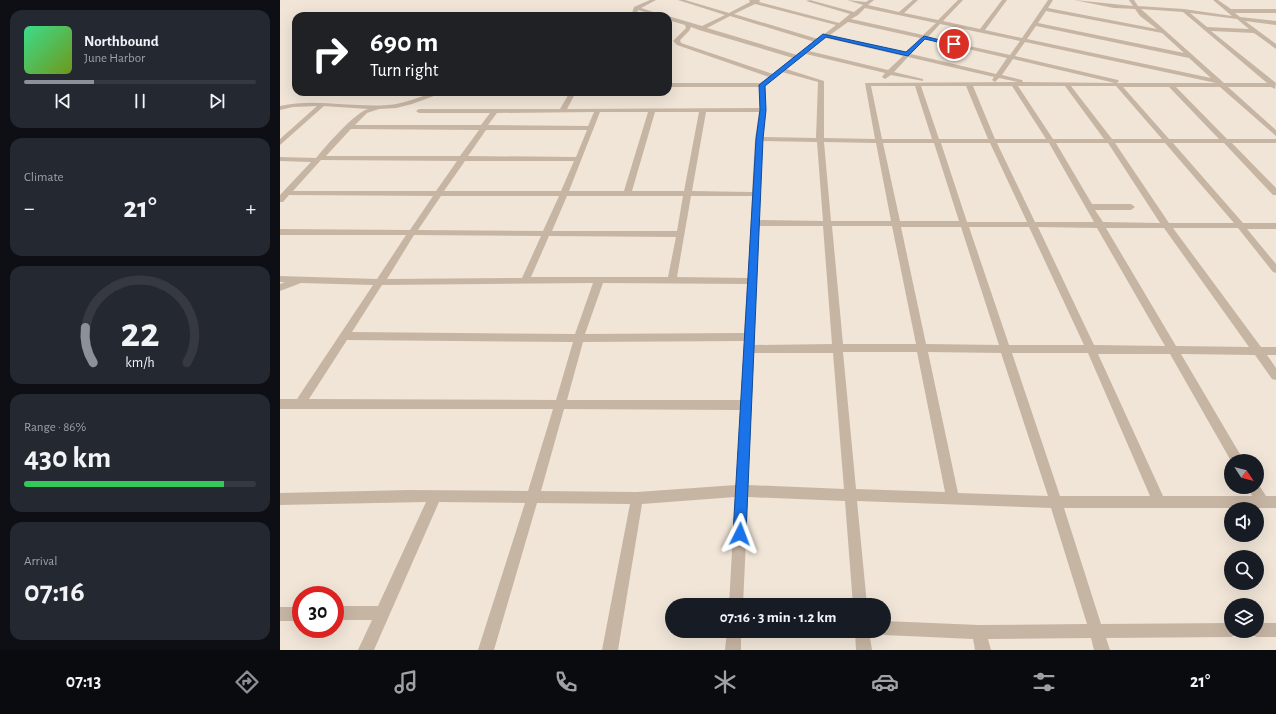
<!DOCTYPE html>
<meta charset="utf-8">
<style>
body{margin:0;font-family:"Alegreya Sans",sans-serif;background:#242831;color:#f1f3f6;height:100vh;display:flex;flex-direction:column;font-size:15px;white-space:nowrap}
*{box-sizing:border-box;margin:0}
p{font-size:13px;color:#9ea1a6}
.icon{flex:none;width:22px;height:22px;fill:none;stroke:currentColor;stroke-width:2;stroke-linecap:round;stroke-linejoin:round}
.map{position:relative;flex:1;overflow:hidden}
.side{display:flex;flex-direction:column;gap:10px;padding:10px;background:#0d0f14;width:280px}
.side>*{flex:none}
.guide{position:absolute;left:12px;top:12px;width:380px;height:84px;border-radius:12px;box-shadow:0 4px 16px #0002;background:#202124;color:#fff;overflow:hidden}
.needle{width:26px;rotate:126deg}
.tools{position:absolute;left:944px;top:454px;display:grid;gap:8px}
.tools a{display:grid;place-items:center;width:40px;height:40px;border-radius:50%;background:#171b24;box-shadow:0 4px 16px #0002;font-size:20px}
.speed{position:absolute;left:12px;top:586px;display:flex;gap:8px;font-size:20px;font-weight:700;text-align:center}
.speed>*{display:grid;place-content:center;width:52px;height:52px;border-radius:50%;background:#171b24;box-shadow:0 4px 16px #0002;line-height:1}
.speed .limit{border:6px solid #d22;background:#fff;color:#111}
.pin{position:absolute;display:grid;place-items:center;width:34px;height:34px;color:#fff;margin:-17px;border:2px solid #fff;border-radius:50%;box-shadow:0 1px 4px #0007}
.me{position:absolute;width:44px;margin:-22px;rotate:3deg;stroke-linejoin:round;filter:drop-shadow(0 0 3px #0008)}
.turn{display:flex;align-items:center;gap:14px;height:84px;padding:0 12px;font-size:18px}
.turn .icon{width:52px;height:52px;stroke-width:2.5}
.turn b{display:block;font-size:28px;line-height:34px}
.big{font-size:30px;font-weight:700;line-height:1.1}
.side .widget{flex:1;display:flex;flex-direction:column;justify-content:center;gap:6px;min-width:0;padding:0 14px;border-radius:12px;background:#242831}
.side .dial{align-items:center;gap:0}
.dial svg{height:104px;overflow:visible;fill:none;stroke:#363941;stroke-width:7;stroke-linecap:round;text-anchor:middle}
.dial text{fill:#f1f3f6;stroke:none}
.song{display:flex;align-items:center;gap:12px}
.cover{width:48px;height:48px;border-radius:6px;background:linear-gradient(135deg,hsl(150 70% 55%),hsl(80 70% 35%))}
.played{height:4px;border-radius:2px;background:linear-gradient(90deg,#8c9099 30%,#363941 30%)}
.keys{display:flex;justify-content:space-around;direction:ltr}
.heat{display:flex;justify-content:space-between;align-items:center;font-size:22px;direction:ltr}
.charge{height:6px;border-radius:3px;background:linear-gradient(90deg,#34c759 86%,#363941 0)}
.trip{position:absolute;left:385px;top:598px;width:226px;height:40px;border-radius:20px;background:#171b24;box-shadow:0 4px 16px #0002;font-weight:700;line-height:40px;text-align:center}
.menu{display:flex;height:64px;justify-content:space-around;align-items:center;background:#090b0e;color:#9ea1a6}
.menu .icon{width:28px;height:28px}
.menu .active{color:#8c9099}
.menu b{font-size:18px;color:#f1f3f6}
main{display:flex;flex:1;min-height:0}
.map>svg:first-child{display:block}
</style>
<main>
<section class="side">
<div class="widget">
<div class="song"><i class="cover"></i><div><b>Northbound</b><p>June Harbor</p></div></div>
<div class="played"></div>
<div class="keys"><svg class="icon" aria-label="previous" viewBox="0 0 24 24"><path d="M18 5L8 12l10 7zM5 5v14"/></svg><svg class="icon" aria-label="pause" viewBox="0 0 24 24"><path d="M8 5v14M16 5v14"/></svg><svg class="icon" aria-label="next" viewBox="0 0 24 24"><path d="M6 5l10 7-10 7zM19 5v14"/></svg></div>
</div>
<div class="widget"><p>Climate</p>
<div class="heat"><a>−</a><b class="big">21°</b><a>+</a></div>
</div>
<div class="widget dial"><svg viewBox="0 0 100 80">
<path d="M14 69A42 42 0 1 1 86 69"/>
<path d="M14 69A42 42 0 0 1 8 42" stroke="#8c9099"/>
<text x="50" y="56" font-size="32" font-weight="700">22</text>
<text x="50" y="72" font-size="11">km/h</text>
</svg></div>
<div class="widget"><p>Range · 86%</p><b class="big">430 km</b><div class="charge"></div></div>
<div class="widget"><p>Arrival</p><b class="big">07:16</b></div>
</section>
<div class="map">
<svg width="996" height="650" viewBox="0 0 996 650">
<rect width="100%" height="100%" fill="#f0e5d7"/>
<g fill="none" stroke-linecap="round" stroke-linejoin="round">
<g fill="#c7b5a4" fill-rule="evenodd">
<polygon points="370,0 376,0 361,8 386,16 377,16 358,10 357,16 351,16 354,7"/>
<path d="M398 0H405L449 13 470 2 469 0H480L479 2 559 23 570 14 526 1 530 0 574 12 583 5 567 0 586 2 589 0H594L588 5 619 12 633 0H638L624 13 658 20 678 0H683L663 21 700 29 722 0H727L705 30 742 38 768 0H773L768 8 877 29 860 16 855 9 834 8 794 0 853 6 849 0H854L858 6 904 9 952 16 933 0H938L951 9H996V13H955L960 17 996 21V25L965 21 996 44V49L974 33 931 31 996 83 995 89 991 87H948L996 130V136L940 87H896L947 139H996V143H952L996 188V195H993L944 143H893L963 223H996V229H967L996 264V273L993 272 958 228H893L981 347H996V355H987L996 368V380L992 379 975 355 901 354 964 461H951L890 354H818L883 496H972L968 487H977V482L986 496H996V508H784L821 624 951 623V631H958L956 635 951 637 826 638 830 650H814L811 638 708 639 711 650H695L693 639 604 635 599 633 598 631H604V621L699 625 807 624 771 508 577 501 587 605H573L565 501 468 497 463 605H449L455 497 362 504 338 650H322L350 504 257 503 214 650H198L245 503 159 502 94 650H78L92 620H55V606H98L146 502 0 505V493L129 490 248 491 273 409H0V399H17L93 285 21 283 0 291V284L5 282H0V276L97 279 126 235H0V229L130 230 153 196 9 195 3 202H0V195L31 162 0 161V157L36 158C46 146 74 113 88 109L44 106 0 145V139L37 106 13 107 0 110V106C36 98 72 108 108 105 128 104 146 92 165 92L132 104 116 108 99 109 87 113 75 125H201L210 113H139L136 111 139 109H280L290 92H296L287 109 480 108 479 87H388V83H480L489 77 397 45 393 41 406 28 405 25 388 20V16L422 26 445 15ZM475 4 556 25 538 39 454 14ZM585 8 656 23 643 35 571 19 578 15ZM861 9 903 12 987 83H944ZM766 11 882 33 904 53 758 23ZM910 13 957 19 969 29 927 27ZM450 16 535 42 517 55 427 28ZM568 22 640 38 626 53 550 35ZM660 24 740 41 730 55 648 37ZM756 26 909 58 931 78 747 39ZM411 27 419 30 513 58 493 74 401 43 400 40 409 31ZM546 38 623 56 608 70 529 51ZM645 39 727 58 716 74 631 54ZM745 42 936 83H837L839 81 838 80 735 56ZM526 54 605 73 602 77 605 79 611 75 643 81V79L614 72 628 57 714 77 712 80 715 82 719 78 738 82 585 83 595 139 544 138V81L506 69ZM733 59 835 83 742 82 743 81 742 80 722 75ZM502 72 538 82 536 138 483 137 486 110 485 86ZM591 86H635L652 139H602ZM641 86H686L708 139H659ZM693 86H732L766 139H715ZM738 86H785L824 139H773ZM791 86H836L882 139H832ZM843 87H889L939 139H889ZM314 112 308 126 208 125 217 113ZM320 112H368L344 191H289ZM375 112H419L404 191H352ZM426 112H479L475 139 472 192 412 191ZM71 129 199 130 180 156H46ZM206 130H307L296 157 188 156ZM482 141 537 142 543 221 479 220ZM544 142 596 143 611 221H551ZM603 143H654L679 221H620ZM661 143H710L747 222H687ZM717 143H769L814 222H755ZM776 143H828L880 223 823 222 815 210H851L855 207 851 204H812ZM835 143H885L954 223H889ZM41 160 177 161 156 191H13ZM185 161H294L281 191H164ZM161 196H279L263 231 138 230ZM287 196H403L397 231H272ZM411 196H472L468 278 397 277ZM479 226H543L552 344 474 345ZM552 226H612L636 344H563ZM621 227H681L719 345 646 344ZM689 227H749L804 345H729ZM758 227 817 228 885 346 814 345ZM826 228H884L969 347 896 346ZM134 235 261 236 242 278 107 279ZM269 236 396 237 388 277H251ZM313 283 295 334 72 332 102 285ZM323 283 467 284 464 333 305 334ZM67 340 293 342 276 400 29 399ZM464 341 461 400H287L303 342ZM563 352H637L665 492 576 489ZM648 352 721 353 768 496 678 493ZM474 353H553L564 489 468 485ZM732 353H808L870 496H780ZM284 409 460 410 456 485 357 492 261 491Z"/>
<rect x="0" y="607" width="21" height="14"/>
<polygon points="977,623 996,623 996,637 977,637 972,635 970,631 977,631"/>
<polygon points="447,631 461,631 461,650 445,650"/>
<polygon points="575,631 589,631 592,650 576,650"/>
</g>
</g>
<polygon fill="#1a73e8" stroke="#114b97" points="543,34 626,52 644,36 676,44 674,46 645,39 628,56 546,37 485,86 486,110 483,139 466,534 464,538 460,540 455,538 453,534 476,139 480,110 479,85"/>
</svg>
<div class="tools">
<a><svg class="needle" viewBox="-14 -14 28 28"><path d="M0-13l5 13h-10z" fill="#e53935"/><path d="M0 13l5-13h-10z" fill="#9ea1a6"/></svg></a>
<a><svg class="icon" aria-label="sound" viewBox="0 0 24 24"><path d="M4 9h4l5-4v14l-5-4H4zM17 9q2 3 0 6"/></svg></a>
<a><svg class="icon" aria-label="search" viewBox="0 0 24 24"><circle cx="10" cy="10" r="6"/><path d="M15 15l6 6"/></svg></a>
<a><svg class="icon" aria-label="layers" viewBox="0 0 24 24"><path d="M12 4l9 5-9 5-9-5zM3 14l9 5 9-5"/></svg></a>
</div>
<div class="speed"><div class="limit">30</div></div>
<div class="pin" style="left:674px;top:44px;background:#d93025"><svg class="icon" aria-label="arrive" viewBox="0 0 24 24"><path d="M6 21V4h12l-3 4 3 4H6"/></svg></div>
<svg class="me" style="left:460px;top:534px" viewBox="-20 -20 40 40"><path d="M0-17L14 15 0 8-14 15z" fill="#1a73e8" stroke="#fff" stroke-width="4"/></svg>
<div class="trip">07:16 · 3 min · 1.2 km</div>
<div class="guide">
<div class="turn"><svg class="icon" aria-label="right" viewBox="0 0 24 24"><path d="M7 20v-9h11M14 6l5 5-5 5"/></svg><div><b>690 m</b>Turn right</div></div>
</div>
</div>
</main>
<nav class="menu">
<b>07:13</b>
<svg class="icon active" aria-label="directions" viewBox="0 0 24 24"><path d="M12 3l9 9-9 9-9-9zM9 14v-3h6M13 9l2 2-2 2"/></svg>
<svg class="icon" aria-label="music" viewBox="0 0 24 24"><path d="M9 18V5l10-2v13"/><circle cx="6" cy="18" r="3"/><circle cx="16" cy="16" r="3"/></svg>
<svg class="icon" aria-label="phone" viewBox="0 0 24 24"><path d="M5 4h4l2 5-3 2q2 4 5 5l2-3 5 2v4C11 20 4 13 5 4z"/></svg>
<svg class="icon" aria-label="climate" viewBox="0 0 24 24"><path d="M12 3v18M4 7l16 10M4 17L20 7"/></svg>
<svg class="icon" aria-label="car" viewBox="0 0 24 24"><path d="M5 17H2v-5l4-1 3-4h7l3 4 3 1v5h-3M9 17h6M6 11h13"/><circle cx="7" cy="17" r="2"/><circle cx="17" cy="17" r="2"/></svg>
<svg class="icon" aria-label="filters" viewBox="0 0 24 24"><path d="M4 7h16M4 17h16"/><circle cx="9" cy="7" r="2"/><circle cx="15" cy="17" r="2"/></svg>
<b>21°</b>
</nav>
